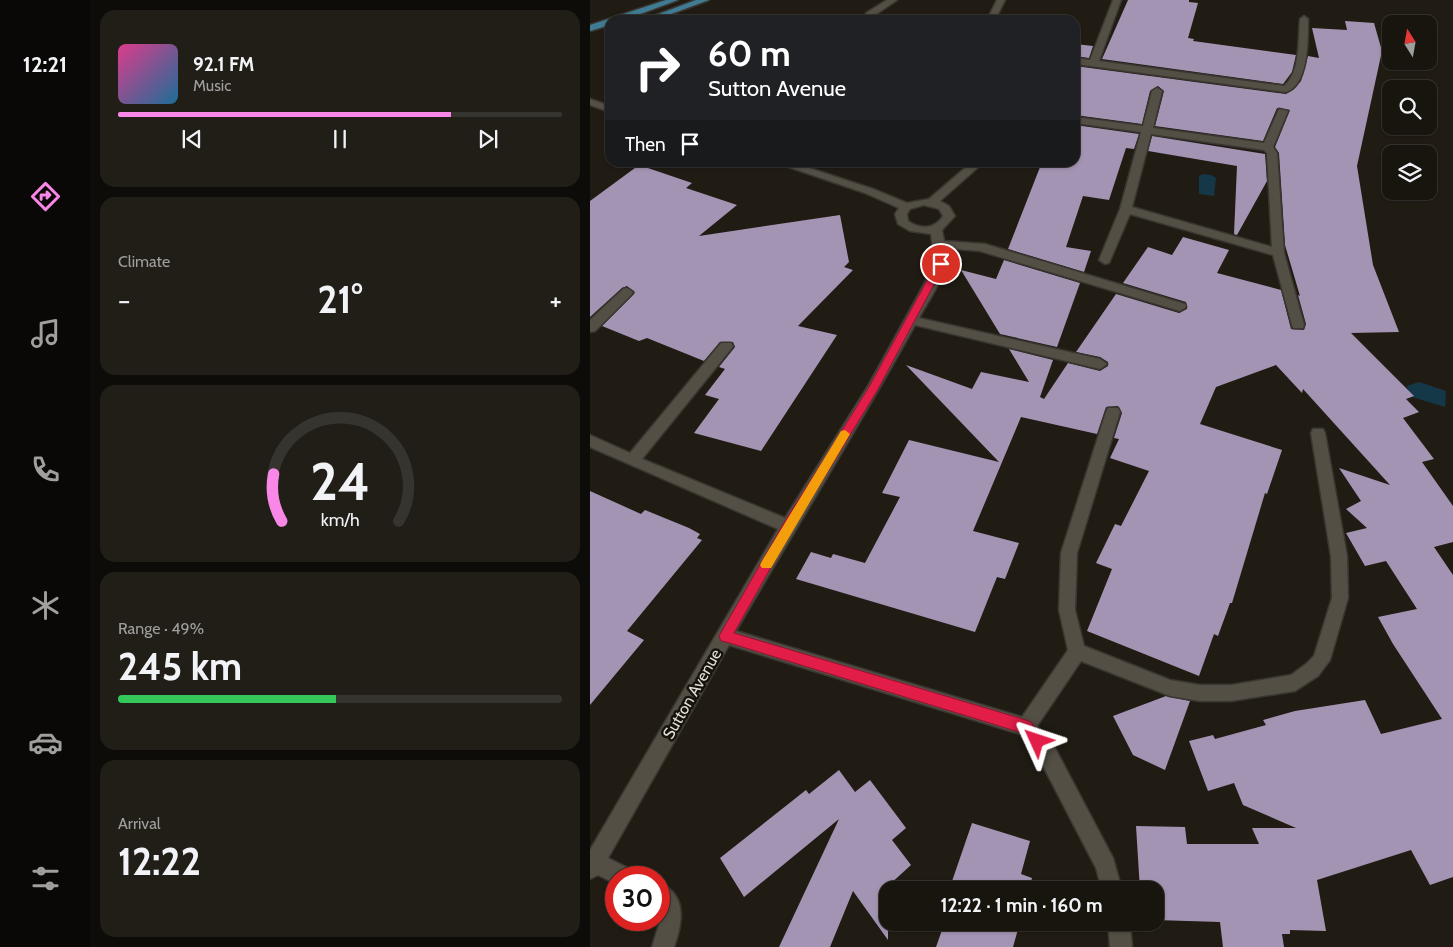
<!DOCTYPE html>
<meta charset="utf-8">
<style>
body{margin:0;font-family:Cabin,sans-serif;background:#211e18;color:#f1f3f6;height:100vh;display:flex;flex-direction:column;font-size:19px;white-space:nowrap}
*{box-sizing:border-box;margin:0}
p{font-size:16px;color:#9f9f9e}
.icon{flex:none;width:28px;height:28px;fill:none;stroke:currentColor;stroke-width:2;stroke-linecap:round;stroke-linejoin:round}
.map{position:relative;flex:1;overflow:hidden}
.sheet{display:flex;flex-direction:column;gap:10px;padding:10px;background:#0d0c08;width:500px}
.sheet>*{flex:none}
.top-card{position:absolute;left:15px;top:15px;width:475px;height:152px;border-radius:15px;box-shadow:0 1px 4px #0004,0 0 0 1px #36342f;background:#202124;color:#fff;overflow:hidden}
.needle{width:32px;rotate:349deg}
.buttons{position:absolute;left:792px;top:15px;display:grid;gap:10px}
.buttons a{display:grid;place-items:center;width:55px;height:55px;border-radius:10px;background:#18150f;box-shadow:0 1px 4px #0004,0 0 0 1px #36342f;font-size:25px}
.speed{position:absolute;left:15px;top:866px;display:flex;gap:10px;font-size:25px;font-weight:700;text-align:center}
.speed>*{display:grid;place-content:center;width:65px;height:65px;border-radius:50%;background:#18150f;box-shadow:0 1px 4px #0004,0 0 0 1px #36342f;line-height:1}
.speed .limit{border:8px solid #d22;background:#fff;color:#111}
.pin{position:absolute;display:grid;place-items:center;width:42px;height:42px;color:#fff;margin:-21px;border:2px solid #fff;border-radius:50%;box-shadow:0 1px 5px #0007}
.me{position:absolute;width:55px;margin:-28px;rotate:312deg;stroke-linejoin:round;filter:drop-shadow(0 0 4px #0008)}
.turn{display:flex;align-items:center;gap:18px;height:105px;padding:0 20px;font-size:22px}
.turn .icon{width:65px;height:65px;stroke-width:2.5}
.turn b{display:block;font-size:35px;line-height:42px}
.then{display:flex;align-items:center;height:48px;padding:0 20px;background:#0003;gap:10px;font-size:19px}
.big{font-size:38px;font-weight:800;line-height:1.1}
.sheet .widget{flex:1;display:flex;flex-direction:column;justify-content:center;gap:8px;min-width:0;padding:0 18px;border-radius:15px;background:#211e18}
.sheet .dial{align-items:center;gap:0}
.dial svg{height:130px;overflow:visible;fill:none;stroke:#36342f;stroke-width:7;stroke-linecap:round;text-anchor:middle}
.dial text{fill:#f1f3f6;stroke:none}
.song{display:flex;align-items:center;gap:15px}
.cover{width:60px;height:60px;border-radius:8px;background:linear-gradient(135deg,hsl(330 70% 55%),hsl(200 70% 35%))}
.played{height:5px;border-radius:2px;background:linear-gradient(90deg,#f987e8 75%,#36342f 75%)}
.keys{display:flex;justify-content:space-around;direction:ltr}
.heat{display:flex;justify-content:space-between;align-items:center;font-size:28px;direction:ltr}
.charge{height:8px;border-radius:4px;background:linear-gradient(90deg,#34c759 49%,#36342f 0)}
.trip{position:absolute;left:289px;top:881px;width:285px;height:50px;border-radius:15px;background:#18150f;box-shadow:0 1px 4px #0004,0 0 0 1px #36342f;font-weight:800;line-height:50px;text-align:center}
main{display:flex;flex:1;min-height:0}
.dock{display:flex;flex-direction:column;width:90px;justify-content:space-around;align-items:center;background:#0a0806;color:#9f9f9e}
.dock .icon{width:35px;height:35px}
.dock .active{color:#f987e8}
.dock b{font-size:22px;color:#f1f3f6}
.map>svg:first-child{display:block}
</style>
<main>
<nav class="dock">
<b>12:21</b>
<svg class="icon active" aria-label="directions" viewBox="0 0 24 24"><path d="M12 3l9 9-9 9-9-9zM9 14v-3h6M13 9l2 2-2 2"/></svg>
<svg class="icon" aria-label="music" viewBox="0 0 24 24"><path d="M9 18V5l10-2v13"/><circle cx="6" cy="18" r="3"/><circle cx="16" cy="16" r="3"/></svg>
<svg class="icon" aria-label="phone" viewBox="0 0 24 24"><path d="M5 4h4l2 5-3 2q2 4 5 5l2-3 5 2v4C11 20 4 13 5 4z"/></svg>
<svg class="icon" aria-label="climate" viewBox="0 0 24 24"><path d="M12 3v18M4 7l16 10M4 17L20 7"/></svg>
<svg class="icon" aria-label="car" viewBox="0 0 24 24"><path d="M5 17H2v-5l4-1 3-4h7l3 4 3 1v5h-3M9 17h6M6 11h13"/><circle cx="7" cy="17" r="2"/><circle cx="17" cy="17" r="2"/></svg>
<svg class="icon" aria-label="filters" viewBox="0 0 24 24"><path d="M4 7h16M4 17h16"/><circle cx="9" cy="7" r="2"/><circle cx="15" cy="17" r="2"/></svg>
</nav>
<section class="sheet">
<div class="widget">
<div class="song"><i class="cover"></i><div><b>92.1 FM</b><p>Music</p></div></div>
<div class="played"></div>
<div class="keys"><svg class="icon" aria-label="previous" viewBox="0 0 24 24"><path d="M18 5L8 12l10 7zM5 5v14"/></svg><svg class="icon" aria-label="pause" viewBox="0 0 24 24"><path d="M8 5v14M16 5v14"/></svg><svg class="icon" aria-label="next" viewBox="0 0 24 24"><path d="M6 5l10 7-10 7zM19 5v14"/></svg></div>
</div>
<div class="widget"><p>Climate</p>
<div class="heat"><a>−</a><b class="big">21°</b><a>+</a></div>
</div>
<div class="widget dial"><svg viewBox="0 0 100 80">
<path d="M14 69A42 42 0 1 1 86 69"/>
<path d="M14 69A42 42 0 0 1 9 40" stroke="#f987e8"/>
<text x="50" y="56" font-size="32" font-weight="700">24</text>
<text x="50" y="72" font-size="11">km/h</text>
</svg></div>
<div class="widget"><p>Range · 49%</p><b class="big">245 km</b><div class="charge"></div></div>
<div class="widget"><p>Arrival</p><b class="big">12:22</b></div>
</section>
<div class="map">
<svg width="863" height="947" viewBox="0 0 863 947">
<rect width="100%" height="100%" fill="#201c14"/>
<g fill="#153849">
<polygon points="613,174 621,175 626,178 624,196 609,194 609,176"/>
<polygon points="829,382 856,391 855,407 819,396 817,386"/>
</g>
<g fill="#a494b4">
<polygon points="538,0 599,0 599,2 608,3 598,38 604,39 603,41 706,55 702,72 693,84 512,59"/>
<polygon points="755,21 784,23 792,51 767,166 783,265 809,332 761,333 824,396 816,399 829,412 813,418 844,459 832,462 863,506 863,542 844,547 863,575 863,877 840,885 821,850 727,880 736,931 700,930 700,934 692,934 694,947 633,947 630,922 565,920 565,890 550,890 546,826 595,827 597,844 669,844 662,828 706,828 653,805 644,783 618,791 599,741 623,735 625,739 676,725 673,720 705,711 775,700 791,734 852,719 803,644 788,617 827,609 796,561 775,566 756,533 777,528 756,509 771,501 749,468 800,485 713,389 712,393 686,365 626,387 610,424 692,450 677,494 675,493 642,603 640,603 628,636 624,634 609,676 497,631 522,569 506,563 525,524 531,526 559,471 520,458 529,439 524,438 532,413 528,406 516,407 507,434 431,417 383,531 429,543 415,579 407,577 385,632 206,579 221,552 241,558 243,554 275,563 310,497 292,493 319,440 409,462 316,365 382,389 391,372 439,382 419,349 463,360 450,397 454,399 478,363 510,371 518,366 518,362 510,357 486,352 526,294 589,313 597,309 596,302 533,283 558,247 582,255 593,237 639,250 627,273 691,290 701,329 714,330 716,324 708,295 710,296 695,245 689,153 685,147 700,110 687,108 673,141 565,126 574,91 568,86 560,91 552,124 485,115 485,66 696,94 704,89 711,81 718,56 729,58 722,28 757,30"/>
<polygon points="485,44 503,46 499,58 485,56"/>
<polygon points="485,125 549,134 544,149 536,148 519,200 493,196 476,247 501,251 494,272 418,249 452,162 485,162"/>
<polygon points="562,136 675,154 677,181 647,235 644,234 647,166 558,151"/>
<polygon points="49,165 102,183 96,188 147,205 109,236 250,215 259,262 254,267 263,270 208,326 247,335 171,451 104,433 129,399 115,395 135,369 129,367 145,347 143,342 130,342 114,361 57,338 49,341 12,326 45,293 37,286 32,288 0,317 0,201"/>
<polygon points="414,260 490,283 467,347 410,334 371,270 406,279"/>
<polygon points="0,491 51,514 55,510 99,528 110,534 107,538 112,540 37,631 54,640 0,705"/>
<polygon points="576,696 600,701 575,770 543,755 523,716"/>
<polygon points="249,770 265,792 280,780 316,828 302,840 321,865 298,886 298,940 263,891 240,947 189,947 249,819 154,897 130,858 216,790 219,794"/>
<polygon points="382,823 440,841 431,874 442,878 439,890 359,890"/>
<polygon points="348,922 430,922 423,947 346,947 352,930 346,929"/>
</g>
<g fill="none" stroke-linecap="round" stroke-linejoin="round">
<defs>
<g id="minor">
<polygon points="297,0 307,0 282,17 276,17 276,13"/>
<polygon points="407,0 415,0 405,20 397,20"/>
<path d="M523 0H531L509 61 694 86C711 72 708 39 710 19L714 16 718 19C718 38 719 85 696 92L485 64V58L500 60Z"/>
<path d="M567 88 572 91 563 128 674 143 689 109 698 111 683 147 687 153 694 253 714 325 713 328H703L702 325 683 255 540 214 519 263 515 264 509 260 530 209 551 132 485 123V117L553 126 562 91ZM561 134 674 150 677 153 682 247 542 207Z"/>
<polygon points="0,99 20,106 20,112 0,105"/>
<path d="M184 162H201L283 189 317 203 339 199 382 162H394L350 201 359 206 365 216 352 230 354 241 395 244 595 304 596 307 590 311 390 251 355 248C359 274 341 296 329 318L510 359 517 364 510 369 325 325C268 429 205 529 146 631L432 717 478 650 469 610 471 553 516 412 518 408H528L530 412 487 553 485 610 494 646 580 680 610 685H641L701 675 716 664 724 656 742 598 741 556 721 433 723 429H733L735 433 757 556 758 598 740 660 728 676 705 691 641 701H610L580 696 491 661 447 726 465 748 523 858 532 890H512L506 868 451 762 430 734 139 645 18 858 44 871 47 878H26V884L8 875 0 879V850L188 529 0 447V435L40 453 131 343H141L143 346 141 349 52 459 195 518 278 386 343 268 344 257 341 234 320 231 308 224 305 214 309 208 275 193ZM334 205 349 209 353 216C344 230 330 229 318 221L317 214 320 209Z"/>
<polygon points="37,288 43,292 41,295 5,331 0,332 0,320 33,289"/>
<path d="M69 883C97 894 93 923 84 947H62L71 918Z"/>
<polygon points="518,922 540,922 542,947 520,947"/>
</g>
<g id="major">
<polygon points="76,0 88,0 34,20 20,20 20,25 0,31 0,25"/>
<polygon points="106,0 119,0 73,17 66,15"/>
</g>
</defs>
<use href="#minor" stroke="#393631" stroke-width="3"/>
<use href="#major" stroke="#393631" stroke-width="3"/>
<use href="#minor" fill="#534f45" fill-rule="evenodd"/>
<use href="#major" fill="#3f7b93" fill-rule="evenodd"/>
</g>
<polygon fill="#e11d48" stroke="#92132f" points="351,261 355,264 287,391 202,530 144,633 436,720 441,722 454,741 452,746 447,748 442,746 432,733 136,642 131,641 129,636 194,523 279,387 346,264"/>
<polygon fill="#f59e0b" points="255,430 260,434 181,568 172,568 170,565 172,561 251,431"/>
<g text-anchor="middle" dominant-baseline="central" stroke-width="5" stroke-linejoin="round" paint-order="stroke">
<g font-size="16" fill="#e1ded8" stroke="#17130b">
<text transform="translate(102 694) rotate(-60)">Sutton Avenue</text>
</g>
</g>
</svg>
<div class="buttons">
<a><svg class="needle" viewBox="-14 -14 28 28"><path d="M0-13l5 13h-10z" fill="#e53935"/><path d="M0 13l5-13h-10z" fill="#9f9f9e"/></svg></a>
<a><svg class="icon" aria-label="search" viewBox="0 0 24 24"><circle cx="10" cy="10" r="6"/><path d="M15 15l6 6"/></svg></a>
<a><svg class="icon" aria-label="layers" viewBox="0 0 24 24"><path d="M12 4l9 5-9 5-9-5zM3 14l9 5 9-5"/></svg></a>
</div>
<div class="speed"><div class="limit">30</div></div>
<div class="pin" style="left:351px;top:264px;background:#d93025"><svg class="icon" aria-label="arrive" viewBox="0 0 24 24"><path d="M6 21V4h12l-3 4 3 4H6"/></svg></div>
<svg class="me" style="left:447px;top:741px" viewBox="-20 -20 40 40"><path d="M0-17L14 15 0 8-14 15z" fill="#e11d48" stroke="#fff" stroke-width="4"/></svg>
<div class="trip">12:22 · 1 min · 160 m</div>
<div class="top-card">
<div class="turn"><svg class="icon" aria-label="right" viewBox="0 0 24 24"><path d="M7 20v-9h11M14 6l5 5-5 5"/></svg><div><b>60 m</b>Sutton Avenue</div></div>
<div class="then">Then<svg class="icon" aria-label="arrive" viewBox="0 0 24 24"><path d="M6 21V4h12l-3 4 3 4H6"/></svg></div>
</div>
</div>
</main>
